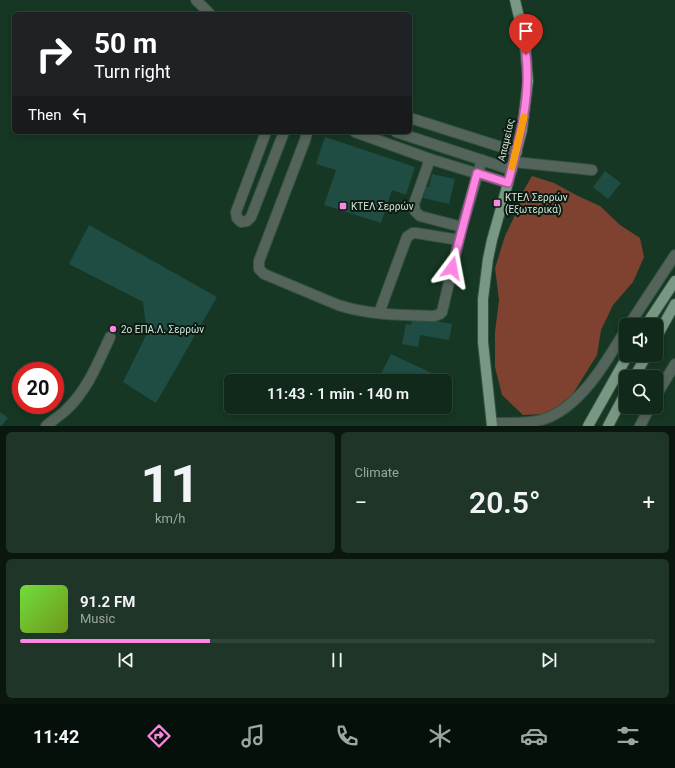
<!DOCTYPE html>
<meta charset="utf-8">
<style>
body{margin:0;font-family:Roboto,sans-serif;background:#1e3527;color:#f1f3f6;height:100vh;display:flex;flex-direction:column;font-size:15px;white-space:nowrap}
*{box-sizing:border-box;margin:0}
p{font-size:13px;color:#9ca6a2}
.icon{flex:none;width:22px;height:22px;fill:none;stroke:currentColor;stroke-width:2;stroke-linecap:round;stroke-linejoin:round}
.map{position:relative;height:426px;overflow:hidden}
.side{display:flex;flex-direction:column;gap:6px;padding:6px;background:#09170e;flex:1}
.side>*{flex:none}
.banner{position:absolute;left:12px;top:12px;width:400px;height:122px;border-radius:6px;box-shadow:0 2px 6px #0003,0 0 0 1px #304539;background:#202124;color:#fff;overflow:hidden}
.buttons{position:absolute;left:619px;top:318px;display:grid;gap:8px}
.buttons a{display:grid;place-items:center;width:44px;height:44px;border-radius:6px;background:#10291a;box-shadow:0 2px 6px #0003,0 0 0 1px #304539;font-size:20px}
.speed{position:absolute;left:12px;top:362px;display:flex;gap:8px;font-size:20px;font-weight:700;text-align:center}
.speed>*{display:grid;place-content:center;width:52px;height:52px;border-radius:50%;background:#10291a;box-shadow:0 2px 6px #0003,0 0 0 1px #304539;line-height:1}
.speed .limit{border:6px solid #d22;background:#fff;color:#111}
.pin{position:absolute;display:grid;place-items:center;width:34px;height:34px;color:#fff;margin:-41px -17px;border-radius:50% 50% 50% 0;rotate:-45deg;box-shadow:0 0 4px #0007}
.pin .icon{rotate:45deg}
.me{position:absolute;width:44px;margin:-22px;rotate:13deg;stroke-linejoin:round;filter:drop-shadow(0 0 3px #0008)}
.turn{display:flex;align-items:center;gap:14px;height:84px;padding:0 16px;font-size:18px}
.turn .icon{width:52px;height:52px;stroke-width:2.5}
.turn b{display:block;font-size:28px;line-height:34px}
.then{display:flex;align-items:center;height:38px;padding:0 16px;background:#0003;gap:8px;font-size:15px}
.big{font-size:30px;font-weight:600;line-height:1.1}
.side .card{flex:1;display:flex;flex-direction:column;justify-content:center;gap:6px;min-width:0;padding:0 14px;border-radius:6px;background:#1e3527}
.side .dial{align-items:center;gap:0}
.dial b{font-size:52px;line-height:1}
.song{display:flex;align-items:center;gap:12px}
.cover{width:48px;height:48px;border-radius:6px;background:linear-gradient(135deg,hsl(100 70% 55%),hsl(80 70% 35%))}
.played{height:4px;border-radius:2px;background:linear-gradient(90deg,#fd86e2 30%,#304539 30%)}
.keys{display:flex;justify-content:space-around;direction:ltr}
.heat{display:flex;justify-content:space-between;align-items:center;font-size:22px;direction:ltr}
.side .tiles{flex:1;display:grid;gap:6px;grid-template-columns:1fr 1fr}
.card:last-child{grid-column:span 2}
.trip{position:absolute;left:224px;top:374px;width:228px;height:40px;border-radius:6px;background:#10291a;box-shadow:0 2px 6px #0003,0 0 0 1px #304539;font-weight:600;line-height:40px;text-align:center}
.dock{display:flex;height:64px;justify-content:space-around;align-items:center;background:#06100a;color:#9ca6a2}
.dock .icon{width:28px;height:28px}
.dock .active{color:#fd86e2}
.dock b{font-size:18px;color:#f1f3f6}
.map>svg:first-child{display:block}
</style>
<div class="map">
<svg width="675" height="426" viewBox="0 0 675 426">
<rect width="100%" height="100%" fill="#153723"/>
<polygon fill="#7f4231" points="532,176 554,183 578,196 600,206 620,225 640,238 644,257 633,282 613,305 601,330 597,355 569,400 545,414 523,415 502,395 495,367 495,332 499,300 495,268 505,236 516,213 521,195"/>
<g fill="#204d43">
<polygon points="325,137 415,167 406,195 392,190 381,223 324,205 336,170 316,164"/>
<polygon points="605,171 621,183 608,199 593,187"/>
<polygon points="432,174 455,179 449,204 423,198 426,187 429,187"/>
<polygon points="89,225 217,297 156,403 123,382 147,333 143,302 69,264"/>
<polygon points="412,318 421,318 452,324 449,340 420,335 418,347 402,344 406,324 411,325"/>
<polygon points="391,354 449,381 445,389 445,381 396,381 381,374"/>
<polygon points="0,412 8,418 1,426 0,426"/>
</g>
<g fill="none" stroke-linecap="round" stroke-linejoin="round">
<defs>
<g id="minor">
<polyline points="196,0 210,14"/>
<polyline points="410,118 517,152"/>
<polyline points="266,132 236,212 237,218 241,222 247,221 251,217 284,132"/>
<path d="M307 132 305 140 259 261V269L264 274 338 305C368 315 402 315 434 316L440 314 442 312 462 227 482 160"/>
<polyline points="355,132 430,159 508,183"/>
<polyline points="396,132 512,170"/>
<polyline points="430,159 414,204 415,211 420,216 462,227"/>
<polyline points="514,162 592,170"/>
<polyline points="379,313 407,237 413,233 416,233 459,240"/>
<polyline points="629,325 675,255"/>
<polyline points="656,396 675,364"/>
<path d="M492 423C508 423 526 424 541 420 579 410 607 361 626 329"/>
<path d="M46 426C52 421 59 416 65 411 87 391 98 363 110 337"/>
<polyline points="640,426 650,407"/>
</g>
<g id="major">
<polyline points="646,325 675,281"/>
<polyline points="656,338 675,304"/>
<polyline points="634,377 647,355"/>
<polyline points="492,426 483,342 483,299 488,259 492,240 508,183 522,130 528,81 525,43 515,0"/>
<polyline points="588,426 628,355"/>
<polyline points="608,426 626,392"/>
</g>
</defs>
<use href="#minor" stroke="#335340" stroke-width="12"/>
<use href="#major" stroke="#335340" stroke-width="12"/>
<use href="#minor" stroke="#55645a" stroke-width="10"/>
<use href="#major" stroke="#799884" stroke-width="10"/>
</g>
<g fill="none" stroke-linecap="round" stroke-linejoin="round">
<defs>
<path id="route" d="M452 268 477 173 508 183C519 140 531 99 526 55"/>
</defs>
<use href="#route" stroke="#a45793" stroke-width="10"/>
<use href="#route" stroke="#fd86e2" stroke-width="7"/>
<polyline stroke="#f59e0b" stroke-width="7" points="512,167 524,117"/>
</g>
<g fill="#fd86e2" stroke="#0c1b12" stroke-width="1.5">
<rect x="493" y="199" width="8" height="8" rx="2"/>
<rect x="339" y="202" width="8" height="8" rx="2"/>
<circle cx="113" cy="329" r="4"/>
</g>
<g text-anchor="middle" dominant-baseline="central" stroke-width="4" stroke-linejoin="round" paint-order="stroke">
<g font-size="10" fill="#d3e6d9" stroke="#0c1b12">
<text transform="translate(506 140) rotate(-77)">Απαμείας</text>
</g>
<g font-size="10" fill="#d3e6d9" stroke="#0c1b12" text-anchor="start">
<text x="505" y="197">ΚΤΕΛ Σερρών<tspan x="505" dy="12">(Εξωτερικά)</tspan></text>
<text x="351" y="206">ΚΤΕΛ Σερρών</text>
<text x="121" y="329">2ο ΕΠΑ.Λ. Σερρών</text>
</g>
</g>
</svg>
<div class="buttons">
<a><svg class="icon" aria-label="sound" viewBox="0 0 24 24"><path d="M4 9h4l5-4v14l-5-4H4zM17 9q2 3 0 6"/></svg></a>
<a><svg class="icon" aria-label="search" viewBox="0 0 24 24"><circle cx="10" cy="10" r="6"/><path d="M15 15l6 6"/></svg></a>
</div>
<div class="speed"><div class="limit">20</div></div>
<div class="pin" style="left:526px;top:55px;background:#d93025"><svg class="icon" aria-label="arrive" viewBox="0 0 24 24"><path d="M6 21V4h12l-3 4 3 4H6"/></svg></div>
<svg class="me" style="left:452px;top:268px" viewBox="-20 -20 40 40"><path d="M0-17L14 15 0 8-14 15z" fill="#fd86e2" stroke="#fff" stroke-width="4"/></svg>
<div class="trip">11:43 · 1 min · 140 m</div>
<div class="banner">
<div class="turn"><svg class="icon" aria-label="right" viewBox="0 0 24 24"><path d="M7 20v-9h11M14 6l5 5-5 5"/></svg><div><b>50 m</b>Turn right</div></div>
<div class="then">Then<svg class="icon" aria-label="left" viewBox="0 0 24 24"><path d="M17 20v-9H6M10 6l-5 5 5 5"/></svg></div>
</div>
</div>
<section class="side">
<div class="tiles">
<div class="card dial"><b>11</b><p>km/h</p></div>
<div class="card"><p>Climate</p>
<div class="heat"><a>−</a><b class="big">20.5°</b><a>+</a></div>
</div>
<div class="card">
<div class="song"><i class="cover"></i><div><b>91.2 FM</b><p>Music</p></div></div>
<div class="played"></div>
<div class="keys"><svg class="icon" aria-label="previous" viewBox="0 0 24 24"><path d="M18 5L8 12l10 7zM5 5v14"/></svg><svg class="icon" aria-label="pause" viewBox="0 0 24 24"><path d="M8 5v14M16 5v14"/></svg><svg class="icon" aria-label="next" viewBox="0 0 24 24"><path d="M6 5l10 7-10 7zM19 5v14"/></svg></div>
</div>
</div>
</section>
<nav class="dock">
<b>11:42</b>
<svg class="icon active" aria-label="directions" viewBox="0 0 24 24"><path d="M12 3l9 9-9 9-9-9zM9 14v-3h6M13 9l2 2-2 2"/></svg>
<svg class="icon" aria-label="music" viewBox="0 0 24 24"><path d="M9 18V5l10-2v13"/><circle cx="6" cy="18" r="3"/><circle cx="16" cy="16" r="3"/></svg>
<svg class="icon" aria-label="phone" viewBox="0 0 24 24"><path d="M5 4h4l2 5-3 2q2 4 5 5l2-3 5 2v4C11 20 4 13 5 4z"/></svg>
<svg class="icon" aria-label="climate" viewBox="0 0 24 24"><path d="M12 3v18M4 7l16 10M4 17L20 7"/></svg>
<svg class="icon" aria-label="car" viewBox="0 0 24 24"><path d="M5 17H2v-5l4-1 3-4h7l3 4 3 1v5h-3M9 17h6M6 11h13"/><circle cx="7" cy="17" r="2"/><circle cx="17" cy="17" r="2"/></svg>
<svg class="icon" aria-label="filters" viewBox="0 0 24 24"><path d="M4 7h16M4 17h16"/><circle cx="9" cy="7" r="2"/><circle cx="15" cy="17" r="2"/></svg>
</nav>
